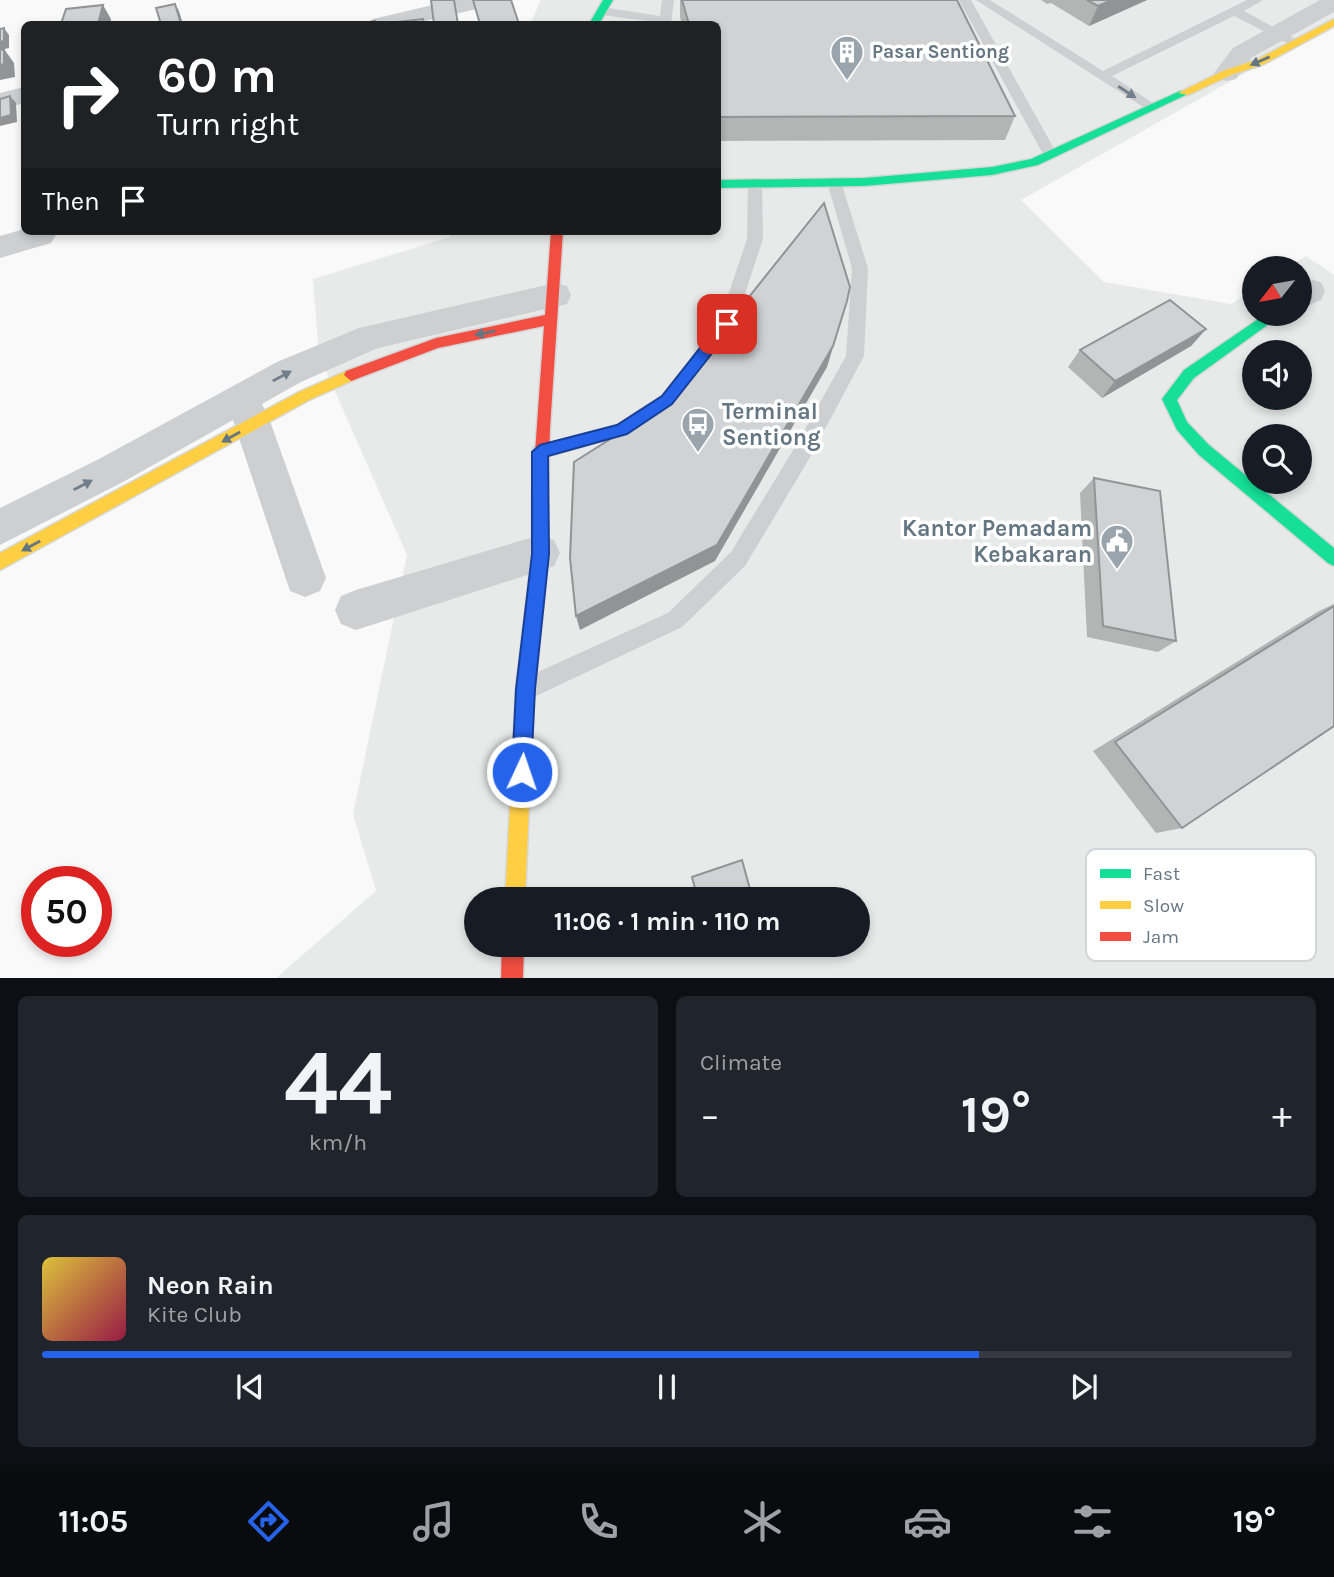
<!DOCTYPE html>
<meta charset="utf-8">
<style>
body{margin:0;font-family:Karla,sans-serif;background:#20242c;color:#f1f3f6;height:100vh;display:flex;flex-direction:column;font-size:26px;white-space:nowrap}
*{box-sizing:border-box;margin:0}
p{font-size:23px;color:#9ea1a6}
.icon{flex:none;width:38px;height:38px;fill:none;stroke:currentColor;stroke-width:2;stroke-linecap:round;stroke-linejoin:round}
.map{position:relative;height:978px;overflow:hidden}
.sheet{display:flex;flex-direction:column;gap:18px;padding:18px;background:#0d0f14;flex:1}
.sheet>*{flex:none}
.guide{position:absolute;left:21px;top:21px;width:700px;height:214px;border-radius:10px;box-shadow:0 4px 10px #0003;background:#202124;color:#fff;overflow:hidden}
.needle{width:46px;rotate:239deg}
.tools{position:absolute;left:1242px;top:256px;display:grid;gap:14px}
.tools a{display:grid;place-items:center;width:70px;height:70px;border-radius:50%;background:#171b24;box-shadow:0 4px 10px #0003;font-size:35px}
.speed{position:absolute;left:21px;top:866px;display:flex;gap:14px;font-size:35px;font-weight:700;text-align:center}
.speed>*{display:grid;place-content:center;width:91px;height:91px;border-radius:50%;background:#171b24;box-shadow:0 4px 10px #0003;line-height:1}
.speed .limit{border:10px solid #d22;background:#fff;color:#111}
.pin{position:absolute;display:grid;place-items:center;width:60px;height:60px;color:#fff;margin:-30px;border-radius:14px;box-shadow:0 4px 10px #0006}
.me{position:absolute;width:77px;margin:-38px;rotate:3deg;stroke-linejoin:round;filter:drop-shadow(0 0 5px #0008)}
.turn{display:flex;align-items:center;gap:24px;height:147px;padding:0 21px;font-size:32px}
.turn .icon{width:91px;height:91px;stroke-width:2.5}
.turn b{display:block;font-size:49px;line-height:60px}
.then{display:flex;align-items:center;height:66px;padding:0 21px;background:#0003;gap:14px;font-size:26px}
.big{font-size:52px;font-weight:700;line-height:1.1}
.sheet .tile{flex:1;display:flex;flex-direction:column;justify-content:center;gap:10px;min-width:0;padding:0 24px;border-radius:10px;background:#20242c}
.sheet .dial{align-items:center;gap:0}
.dial b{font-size:91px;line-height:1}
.song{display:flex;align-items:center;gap:21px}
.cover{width:84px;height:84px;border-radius:10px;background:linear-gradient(135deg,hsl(50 70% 55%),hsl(340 70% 35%))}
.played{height:7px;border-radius:4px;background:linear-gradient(90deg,#2563eb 75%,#363941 75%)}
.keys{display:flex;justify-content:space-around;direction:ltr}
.heat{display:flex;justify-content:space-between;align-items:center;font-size:38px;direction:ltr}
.sheet .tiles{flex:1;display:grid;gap:18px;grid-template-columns:1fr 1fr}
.tile:last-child{grid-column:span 2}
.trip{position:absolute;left:464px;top:887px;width:406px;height:70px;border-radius:35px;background:#171b24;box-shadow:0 4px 10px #0003;font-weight:700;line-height:70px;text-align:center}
.tab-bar{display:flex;height:112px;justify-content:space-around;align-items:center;background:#090b0e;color:#9ea1a6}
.tab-bar .icon{width:49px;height:49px}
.tab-bar .active{color:#2563eb}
.tab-bar b{font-size:32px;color:#f1f3f6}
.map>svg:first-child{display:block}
</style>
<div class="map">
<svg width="1334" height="979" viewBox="0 0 1334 979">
<rect width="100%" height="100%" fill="#f9f9f9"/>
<path fill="#e8e9e9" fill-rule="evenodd" d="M541 0H1334V27L1275 56 1021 200 1104 282 1231 304 1255 289V313H1300V268H1287L1306 256 1334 275V978L275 979 376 891 353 814 407 555 319 355 313 279 450 237 452 231H718V24H530ZM1255 352H1300V397H1255ZM1255 436H1300V481H1255ZM476 900H858V945H476Z"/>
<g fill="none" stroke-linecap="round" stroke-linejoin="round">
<defs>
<g id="fast">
<polygon points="603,0 613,0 599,24 589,24"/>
<polygon points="1180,91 1190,93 1038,165 992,175 864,186 718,188 718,180 864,178 992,167 1031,159"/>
<polygon points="1267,313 1284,313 1194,378 1177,400 1187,422 1209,445 1334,548 1334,566 1328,563 1199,455 1177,430 1162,399 1184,370"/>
</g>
<g id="slow">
<polygon points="1334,19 1334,26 1264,64 1231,75 1188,95 1178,93 1223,71 1256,60"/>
<polygon points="351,369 356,371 358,375 356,379 309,400 0,570 0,553 299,392"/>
<polygon points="540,488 546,490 548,495 548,553 534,689 525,900 505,900 516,689 532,553 532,495 534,490"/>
</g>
<g id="jam">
<polygon points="551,231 563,231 550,429 548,495 546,500 540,502 534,500 532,495 544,326 438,348 351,381 344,375 346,371 436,338 545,315"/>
<polygon points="502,945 524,945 523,979 501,979"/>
</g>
</defs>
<use href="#fast" stroke="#d5d6d7" stroke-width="3"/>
<use href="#slow" stroke="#d5d6d7" stroke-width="3"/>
<use href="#jam" stroke="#d5d6d7" stroke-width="3"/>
<g fill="#cecfd0" fill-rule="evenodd">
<polygon points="662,0 674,0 671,24 602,15 596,11 602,7 660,16"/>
<polygon points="959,0 971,0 1057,154 1055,157 1050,159 1043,154"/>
<polygon points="976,0 990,0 1103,71 1247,0 1263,0 1244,11 1299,41 1293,45 1289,44 1234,16 1112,76 1156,105 1158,108 1151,112"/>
<polygon points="834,177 841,182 868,268 864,356 809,459 745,566 682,627 534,697 526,700 518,697 515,689 518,681 668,613 731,552 795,447 846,356 852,268 827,182"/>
<polygon points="755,178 762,183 763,239 735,324 673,405 628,435 540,460 533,458 531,452 533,446 616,424 661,395 719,322 747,239 748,183"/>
</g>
<g fill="#cecfd0" fill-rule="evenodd">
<polygon points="454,0 497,0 494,5 412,24 370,24 373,19"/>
<polygon points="1320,0 1334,0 1334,12 1251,58 1236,79 1227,81 1218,79 1214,73 1233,48"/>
<polygon points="24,87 24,103 0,110 0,93"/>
<polygon points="24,229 24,231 53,231 56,235 51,243 0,258 0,236"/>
<polygon points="1309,279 1321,282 1325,291 1321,300 1300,309 1300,282"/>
<polygon points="555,283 567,286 571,295 567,304 378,348 301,382 262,404 271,424 326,578 320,591 305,597 290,591 233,420 123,482 0,545 0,508 97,460 277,362 359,328"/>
<polygon points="540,535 554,540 560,553 554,566 540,571 356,630 341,624 335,610 341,596 356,590"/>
</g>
<use href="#fast" fill="#16e098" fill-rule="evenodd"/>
<use href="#slow" fill="#ffcf43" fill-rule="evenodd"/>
<use href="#jam" fill="#f24e42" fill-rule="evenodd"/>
</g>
<g fill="#b3b5b5">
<polygon points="680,0 957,0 1015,116 1005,140 718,141 718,24 682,24 680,17"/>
<polygon points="1041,0 1147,0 1089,26 1051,3 1047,4"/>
<polygon points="1206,329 1191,346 1102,398 1068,367 1080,350"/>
<polygon points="1094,478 1176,641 1158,652 1087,637 1080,493"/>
<polygon points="1334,604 1334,726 1182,828 1156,833 1093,751 1319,611"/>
</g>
<g fill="#929394">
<polygon points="1112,0 1147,0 1089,26 1098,6"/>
<polygon points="175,4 179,11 183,24 181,24"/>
<polygon points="103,5 111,19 110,24 98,24"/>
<polygon points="4,28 9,35 9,48 0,50 0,42"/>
<polygon points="4,49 14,63 15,77 0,80 0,65"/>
<polygon points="10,96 16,103 17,122 0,126 0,118"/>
<polygon points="847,301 827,367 715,561 580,630 576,616"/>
<polygon points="1206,329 1191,346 1102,398 1115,381"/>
</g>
<g fill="#d0d2d3" stroke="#929394" stroke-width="2">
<polygon points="431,0 454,0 458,24 434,24"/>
<polygon points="473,0 511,0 519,24 480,24"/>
<polygon points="682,0 957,0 1015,116 718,117 718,24 689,24"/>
<polygon points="1087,0 1112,0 1098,6"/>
<polygon points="175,4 181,24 161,24 156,8"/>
<polygon points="103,5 98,24 61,24 66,9"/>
<polygon points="423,19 424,24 389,24 389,23"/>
<polygon points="375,21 376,24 358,24"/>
<polygon points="4,28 4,41 0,42 0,29"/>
<polygon points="4,49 4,64 0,65 0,50"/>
<polygon points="10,96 11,115 0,118 0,99"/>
<polygon points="824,203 850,287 847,301 833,346 717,545 576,616 570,558 574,462 661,407"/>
<polygon points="1170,300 1206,329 1115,381 1080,350"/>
<polygon points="1094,478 1160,491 1176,641 1103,626"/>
<polygon points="1334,606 1334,726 1182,828 1115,742"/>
<polygon points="742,860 753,900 698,900 692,877"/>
</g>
<defs><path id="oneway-solid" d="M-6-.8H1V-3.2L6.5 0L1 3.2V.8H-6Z" transform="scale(1.75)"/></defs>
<g fill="#657683">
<use href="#oneway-solid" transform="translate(1260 61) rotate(157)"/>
<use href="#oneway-solid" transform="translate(485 333) rotate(168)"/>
<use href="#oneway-solid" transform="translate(231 437) rotate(151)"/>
<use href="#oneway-solid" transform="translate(31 546) rotate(152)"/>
</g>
<g fill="#707f8b">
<use href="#oneway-solid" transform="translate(1127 92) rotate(33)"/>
<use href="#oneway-solid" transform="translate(282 376) rotate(-28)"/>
<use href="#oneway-solid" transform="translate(83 485) rotate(-27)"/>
</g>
<polygon fill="#2563eb" stroke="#184099" stroke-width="2" points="727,319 732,320 732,328 672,404 627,434 548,456 549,554 535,689 531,772 528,779 522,782 515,779 512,772 516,689 532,554 532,452 540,445 617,425 662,396 722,320"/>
<defs>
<symbol id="building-pin" viewBox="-11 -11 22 30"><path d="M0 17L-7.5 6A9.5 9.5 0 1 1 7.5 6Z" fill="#99a4ac" stroke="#fff"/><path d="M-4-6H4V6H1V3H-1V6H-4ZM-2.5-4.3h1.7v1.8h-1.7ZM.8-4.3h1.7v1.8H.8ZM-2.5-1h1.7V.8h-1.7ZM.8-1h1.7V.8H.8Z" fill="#fff"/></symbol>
<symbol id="bus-pin" viewBox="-11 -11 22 30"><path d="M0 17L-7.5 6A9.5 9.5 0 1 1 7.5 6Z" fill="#99a4ac" stroke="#fff"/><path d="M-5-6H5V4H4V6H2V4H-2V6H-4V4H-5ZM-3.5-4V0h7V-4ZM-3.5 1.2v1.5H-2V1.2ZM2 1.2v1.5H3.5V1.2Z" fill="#fff"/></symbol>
<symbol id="civic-pin" viewBox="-11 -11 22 30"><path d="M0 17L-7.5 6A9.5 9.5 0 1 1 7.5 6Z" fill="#99a4ac" stroke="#fff"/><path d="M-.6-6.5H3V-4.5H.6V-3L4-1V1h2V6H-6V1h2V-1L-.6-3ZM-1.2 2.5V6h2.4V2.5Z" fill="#fff"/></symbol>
</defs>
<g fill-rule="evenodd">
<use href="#building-pin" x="828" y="33" width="38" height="52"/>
<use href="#bus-pin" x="679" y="405" width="38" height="52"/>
<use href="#civic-pin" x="1098" y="522" width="38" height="52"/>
</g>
<g text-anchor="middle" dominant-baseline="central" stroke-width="7" stroke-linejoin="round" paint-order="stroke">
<g font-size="19" font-weight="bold" fill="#657683" stroke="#fff" text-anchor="start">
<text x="872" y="52">Pasar Sentiong</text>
</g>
<g font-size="23" font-weight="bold" fill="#657683" stroke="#fff" text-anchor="start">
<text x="722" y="411">Terminal<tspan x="722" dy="26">Sentiong</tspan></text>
<text x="1092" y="528" text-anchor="end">Kantor Pemadam<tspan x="1092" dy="26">Kebakaran</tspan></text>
</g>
</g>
<rect x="1086" y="849" width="230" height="112" rx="10" fill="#fff" stroke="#d1d6da" stroke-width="2"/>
<rect x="1100" y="869" width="31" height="9" fill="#16e098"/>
<rect x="1100" y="901" width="31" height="8" fill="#ffcf43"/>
<rect x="1100" y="932" width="31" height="9" fill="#f24e42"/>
<g font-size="19" fill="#657683">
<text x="1143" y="880">Fast</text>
<text x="1143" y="912">Slow</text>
<text x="1143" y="943">Jam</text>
</g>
</svg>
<div class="tools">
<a><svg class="needle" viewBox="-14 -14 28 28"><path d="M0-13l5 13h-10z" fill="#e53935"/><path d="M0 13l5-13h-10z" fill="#9ea1a6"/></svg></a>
<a><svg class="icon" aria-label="sound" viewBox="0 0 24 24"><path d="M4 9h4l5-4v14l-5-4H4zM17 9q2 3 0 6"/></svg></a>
<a><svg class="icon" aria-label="search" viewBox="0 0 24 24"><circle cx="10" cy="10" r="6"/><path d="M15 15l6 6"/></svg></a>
</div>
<div class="speed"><div class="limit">50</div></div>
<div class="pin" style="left:727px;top:324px;background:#d93025"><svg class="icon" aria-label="arrive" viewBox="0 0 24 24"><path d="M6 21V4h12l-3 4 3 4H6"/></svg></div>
<svg class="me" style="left:522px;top:772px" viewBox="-20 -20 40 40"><circle r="17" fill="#2563eb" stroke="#fff" stroke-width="3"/><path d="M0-11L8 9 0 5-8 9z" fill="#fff"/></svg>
<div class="trip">11:06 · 1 min · 110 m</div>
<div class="guide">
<div class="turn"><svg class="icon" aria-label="right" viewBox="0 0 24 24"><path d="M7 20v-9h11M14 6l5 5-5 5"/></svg><div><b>60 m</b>Turn right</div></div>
<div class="then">Then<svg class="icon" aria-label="arrive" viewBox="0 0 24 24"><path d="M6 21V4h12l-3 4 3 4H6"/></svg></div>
</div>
</div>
<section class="sheet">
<div class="tiles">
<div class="tile dial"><b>44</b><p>km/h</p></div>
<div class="tile"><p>Climate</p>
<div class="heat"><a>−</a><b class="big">19°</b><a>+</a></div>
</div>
<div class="tile">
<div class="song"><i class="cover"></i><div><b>Neon Rain</b><p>Kite Club</p></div></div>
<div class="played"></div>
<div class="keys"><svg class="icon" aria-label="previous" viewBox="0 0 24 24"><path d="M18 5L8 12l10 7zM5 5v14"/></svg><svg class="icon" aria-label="pause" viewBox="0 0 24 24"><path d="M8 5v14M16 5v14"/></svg><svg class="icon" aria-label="next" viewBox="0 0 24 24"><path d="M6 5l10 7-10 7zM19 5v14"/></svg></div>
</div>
</div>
</section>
<nav class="tab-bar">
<b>11:05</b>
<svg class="icon active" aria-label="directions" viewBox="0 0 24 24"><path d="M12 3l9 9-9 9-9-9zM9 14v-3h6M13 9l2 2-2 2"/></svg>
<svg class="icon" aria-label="music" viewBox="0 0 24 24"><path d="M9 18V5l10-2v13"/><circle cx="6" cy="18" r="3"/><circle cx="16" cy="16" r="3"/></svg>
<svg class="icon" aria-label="phone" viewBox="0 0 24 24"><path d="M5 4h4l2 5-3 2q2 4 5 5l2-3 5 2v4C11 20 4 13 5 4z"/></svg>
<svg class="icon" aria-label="climate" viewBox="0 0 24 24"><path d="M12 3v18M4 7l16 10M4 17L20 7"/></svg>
<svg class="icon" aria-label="car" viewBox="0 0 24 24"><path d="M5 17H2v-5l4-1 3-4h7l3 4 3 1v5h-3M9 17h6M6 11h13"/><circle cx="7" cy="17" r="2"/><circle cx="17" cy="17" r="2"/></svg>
<svg class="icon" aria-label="filters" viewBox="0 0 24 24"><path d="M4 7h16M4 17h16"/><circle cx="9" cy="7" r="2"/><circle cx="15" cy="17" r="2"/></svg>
<b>19°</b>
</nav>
